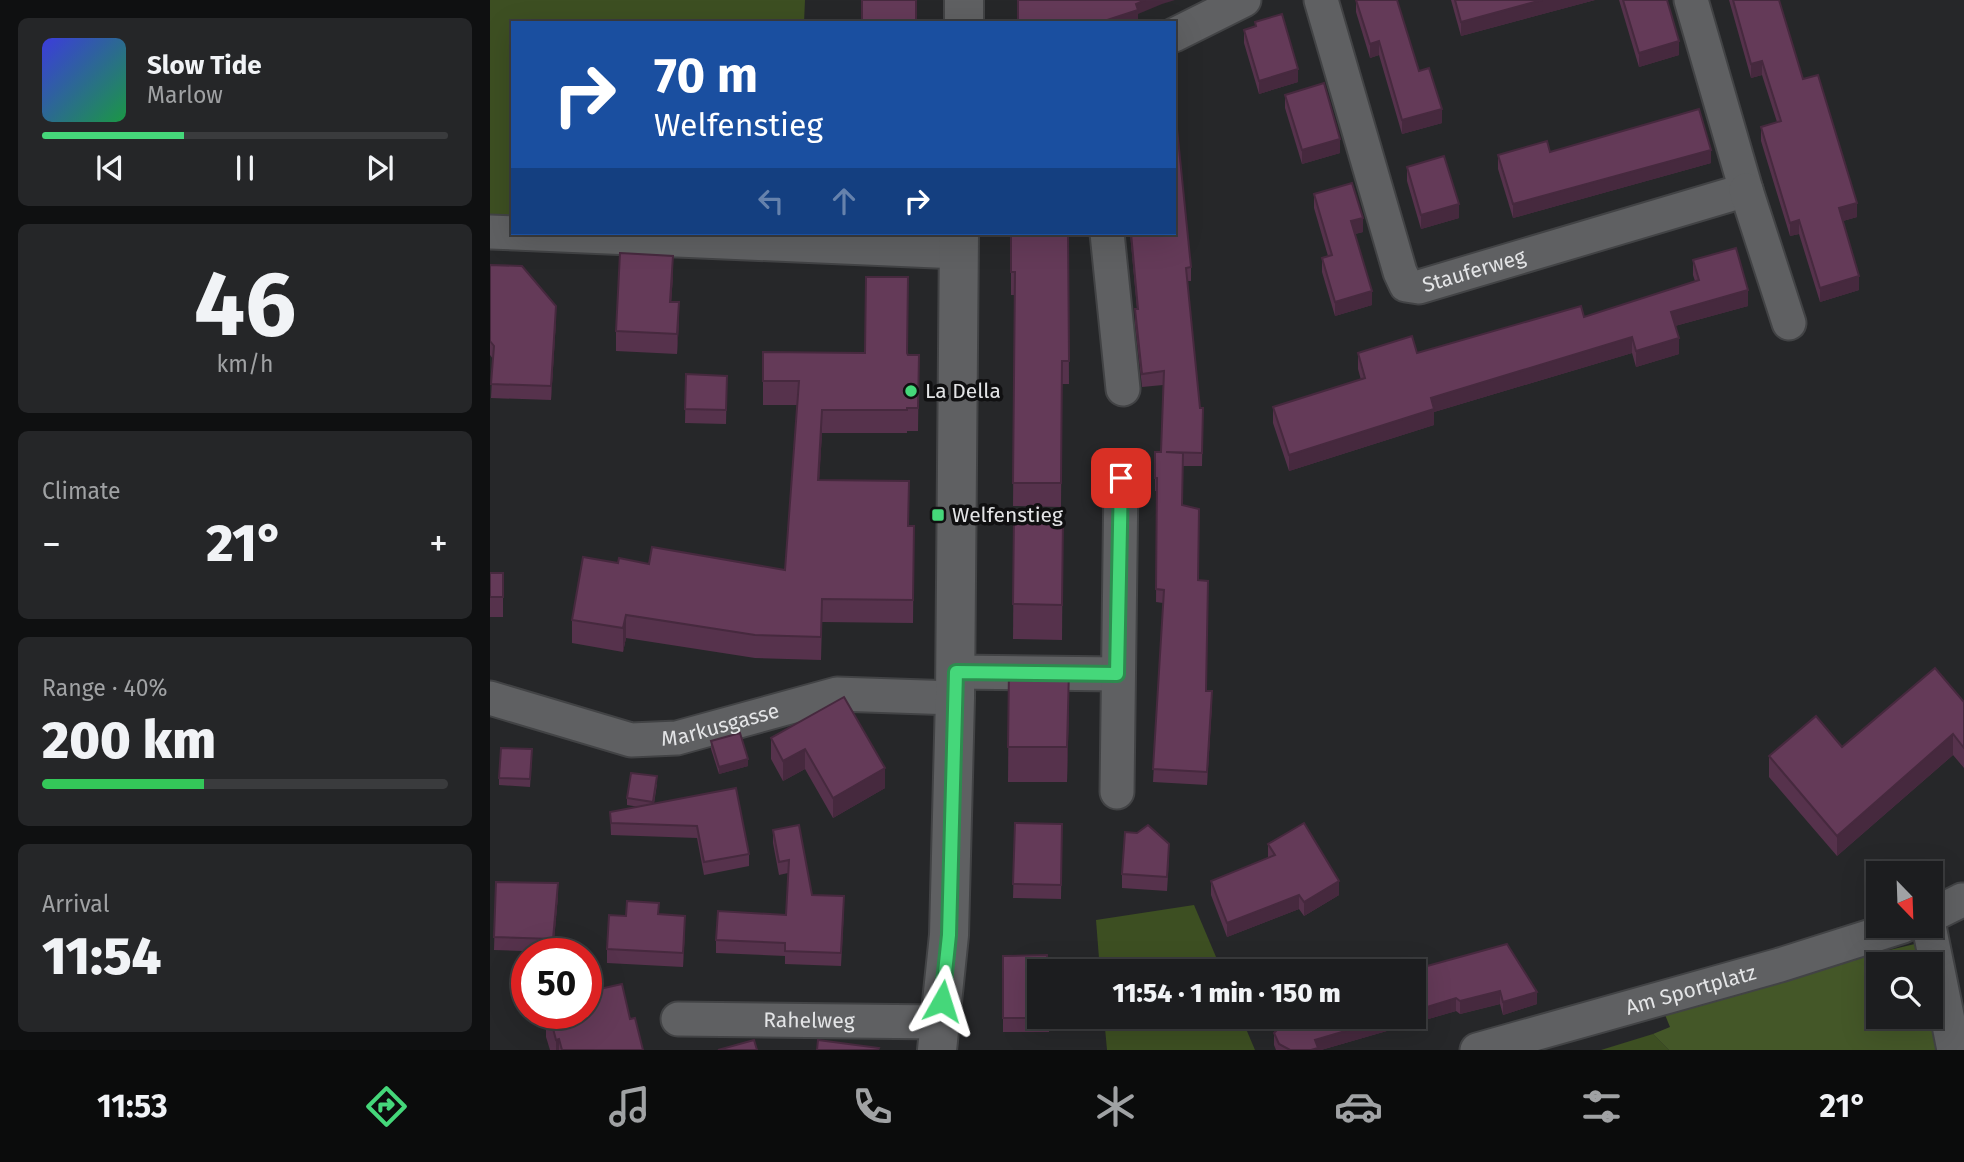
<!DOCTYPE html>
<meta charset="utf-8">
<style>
body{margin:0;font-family:"Fira Sans",sans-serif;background:#252628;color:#f1f3f6;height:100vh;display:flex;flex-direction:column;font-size:26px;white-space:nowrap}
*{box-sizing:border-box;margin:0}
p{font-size:23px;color:#a0a2a4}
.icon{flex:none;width:38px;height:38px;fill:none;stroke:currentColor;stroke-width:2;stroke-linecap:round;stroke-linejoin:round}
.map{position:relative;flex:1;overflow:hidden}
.details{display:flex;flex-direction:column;gap:18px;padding:18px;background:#0f1011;width:490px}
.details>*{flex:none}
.top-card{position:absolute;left:21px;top:21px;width:665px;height:214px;border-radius:0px;box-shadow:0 7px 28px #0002,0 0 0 2px #3a3b3d;background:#1a4fa0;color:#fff;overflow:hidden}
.needle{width:46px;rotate:157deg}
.buttons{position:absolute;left:1376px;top:861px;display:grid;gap:14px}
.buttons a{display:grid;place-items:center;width:77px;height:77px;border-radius:0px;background:#1c1d1f;box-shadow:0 7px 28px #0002,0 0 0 2px #3a3b3d;font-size:35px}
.speed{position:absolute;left:21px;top:938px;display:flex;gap:14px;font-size:35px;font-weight:700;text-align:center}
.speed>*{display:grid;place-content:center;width:91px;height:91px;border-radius:50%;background:#1c1d1f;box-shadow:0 7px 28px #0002,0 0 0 2px #3a3b3d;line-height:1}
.speed .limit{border:10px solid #d22;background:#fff;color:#111}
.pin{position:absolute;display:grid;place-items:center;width:60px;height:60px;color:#fff;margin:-30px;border-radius:14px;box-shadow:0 4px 10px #0006}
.me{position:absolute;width:77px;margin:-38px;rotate:6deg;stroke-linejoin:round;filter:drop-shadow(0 0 5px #0008)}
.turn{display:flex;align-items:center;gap:24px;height:147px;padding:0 28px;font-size:32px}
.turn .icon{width:91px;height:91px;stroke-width:2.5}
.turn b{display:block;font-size:49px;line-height:60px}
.lanes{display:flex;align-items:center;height:66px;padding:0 28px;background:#0003;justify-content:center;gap:35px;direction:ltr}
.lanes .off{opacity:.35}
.big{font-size:52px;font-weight:800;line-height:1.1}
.details .card{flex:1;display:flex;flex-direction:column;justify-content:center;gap:10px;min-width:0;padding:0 24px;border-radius:10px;background:#252628}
.details .dial{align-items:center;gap:0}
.dial b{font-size:91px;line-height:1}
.song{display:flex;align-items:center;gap:21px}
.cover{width:84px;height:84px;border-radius:10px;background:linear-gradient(135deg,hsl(240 70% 55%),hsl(140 70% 35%))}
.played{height:7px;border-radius:4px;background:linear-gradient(90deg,#45d77a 35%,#3a3b3d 35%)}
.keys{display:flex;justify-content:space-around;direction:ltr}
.heat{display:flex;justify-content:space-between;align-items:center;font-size:38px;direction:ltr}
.charge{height:10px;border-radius:5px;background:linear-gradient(90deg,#34c759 40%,#3a3b3d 0)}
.trip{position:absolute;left:537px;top:959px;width:399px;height:70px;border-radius:0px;background:#1c1d1f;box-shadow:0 7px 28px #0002,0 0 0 2px #3a3b3d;font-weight:800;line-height:70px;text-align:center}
.dock{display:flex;height:112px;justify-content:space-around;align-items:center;background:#0b0c0c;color:#a0a2a4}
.dock .icon{width:49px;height:49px}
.dock .active{color:#45d77a}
.dock b{font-size:32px;color:#f1f3f6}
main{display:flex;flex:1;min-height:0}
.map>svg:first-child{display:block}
</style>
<main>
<section class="details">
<div class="card">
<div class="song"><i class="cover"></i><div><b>Slow Tide</b><p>Marlow</p></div></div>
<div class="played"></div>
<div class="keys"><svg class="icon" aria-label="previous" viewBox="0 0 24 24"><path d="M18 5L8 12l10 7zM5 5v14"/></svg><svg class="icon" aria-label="pause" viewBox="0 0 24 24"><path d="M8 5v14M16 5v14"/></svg><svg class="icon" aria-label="next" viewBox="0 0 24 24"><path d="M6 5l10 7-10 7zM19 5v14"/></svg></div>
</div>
<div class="card dial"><b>46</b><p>km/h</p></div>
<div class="card"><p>Climate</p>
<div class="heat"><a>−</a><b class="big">21°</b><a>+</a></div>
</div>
<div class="card"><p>Range · 40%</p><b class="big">200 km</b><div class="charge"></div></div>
<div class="card"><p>Arrival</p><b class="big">11:54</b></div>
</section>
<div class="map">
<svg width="1474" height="1050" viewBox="0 0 1474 1050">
<rect width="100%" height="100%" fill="#262729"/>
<g fill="#3d4f22">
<polygon points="0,0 315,0 314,23 23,23 23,220 0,218"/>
<polygon points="704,905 732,971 610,971 606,920"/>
<polygon points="614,1017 751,1017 765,1050 617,1050"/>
<polygon points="1163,1034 1179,1050 1111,1050"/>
</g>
<polygon fill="#445728" points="1433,942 1437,964 1388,964 1388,1017 1440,1017 1440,984 1453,1050 1179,1050 1163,1034 1180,1027 1171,1005"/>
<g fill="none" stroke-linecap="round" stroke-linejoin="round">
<defs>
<g id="minor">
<path id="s1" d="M831 0 910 272 916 285 929 287 1256 190 1201 0"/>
<polyline points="684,35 754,0"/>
<polyline points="1256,190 1299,323"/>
<polyline points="0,232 469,252"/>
<polyline points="617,233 633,389"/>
<polyline points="465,672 627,674"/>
<path id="s2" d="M0 698 141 740 187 738 347 694 465 698"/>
<polyline points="627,792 631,478"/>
<polyline points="1440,916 1472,900"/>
<polyline points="1439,926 1464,1050"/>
<path id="s3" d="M188 1019 450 1022"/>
<path id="s4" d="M987 1050 1290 965 1413 926"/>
</g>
<g id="secondary">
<polyline points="474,23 474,0"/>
<polyline points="447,1050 459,935 465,698 469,233"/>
</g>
</defs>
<use href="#minor" stroke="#424345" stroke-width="37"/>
<use href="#secondary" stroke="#424345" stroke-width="42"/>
<use href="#minor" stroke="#5f6062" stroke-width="33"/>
<use href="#secondary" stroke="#5f6062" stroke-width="38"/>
</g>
<g fill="#56324c">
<polygon points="866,0 952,123 912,134 889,55 880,58 866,12"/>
<polygon points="961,0 1105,0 971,36"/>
<polygon points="1129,0 1177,0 1189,55 1149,67"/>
<polygon points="1239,0 1289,0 1313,79 1367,217 1353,221 1369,290 1330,302 1309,234 1300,236 1271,141 1271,127 1287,122 1272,75 1261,78"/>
<polygon points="765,22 808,82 769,94 754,43 754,30 765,27"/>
<polygon points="795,95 850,153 812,164 795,108"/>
<polygon points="1008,155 1221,163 1023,218 1008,169"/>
<polygon points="917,167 969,218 931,229 917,181"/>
<polygon points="824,194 873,232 865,234 882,305 845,316 832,272 832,258 838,256 824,208"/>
<polygon points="521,233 578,233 579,384 572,384 571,507 523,506 525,295 521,295"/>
<polygon points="640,233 684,233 701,267 701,281 697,281 710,408 713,408 712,466 693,466 692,505 708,580 716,691 722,704 717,785 663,782 673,603 666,602 667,491 665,491 665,478 671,452 673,385 652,387 645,322 645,309 647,309"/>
<polygon points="1203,260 1258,306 1185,326 1189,354 1146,367 1142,353 944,412 944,425 799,471 783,423 783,407 871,380 868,369 868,353 927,353 1094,317 1205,281 1203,275"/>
<polygon points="0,265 66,320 61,400 1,398 3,359 0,355"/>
<polygon points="183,276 181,302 189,322 187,354 126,351 126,331"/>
<polygon points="273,352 429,355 428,431 417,431 417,433 332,433 329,480 418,526 424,526 423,623 332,622 331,660 265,658 136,638 133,652 82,643 82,620 128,563 295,570 307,405 273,405"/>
<polygon points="196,374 237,376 236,424 195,423"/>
<polygon points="524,517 573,518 572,640 523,639"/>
<rect x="0" y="573" width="13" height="44"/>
<polygon points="519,669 579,705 577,782 518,782"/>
<polygon points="354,697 395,788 343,818 315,769 293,781 281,759 281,738"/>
<polygon points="1474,702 1474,768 1463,755 1347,856 1279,777 1279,756 1352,747"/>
<polygon points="221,741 258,766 229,774 221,749"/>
<polygon points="42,756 40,787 9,785 9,778"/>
<polygon points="167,784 164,804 259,854 259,866 214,875 207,838 121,835 120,812 149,807 137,805 137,798"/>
<polygon points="525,823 572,824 571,899 523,898"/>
<polygon points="283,830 322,895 354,909 351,966 295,964 295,956 226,953 226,940 296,915 298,873 289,875 283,843"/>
<polygon points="778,844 849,895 814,916 809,909 737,937 721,895 721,881 778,858"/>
<polygon points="679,858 677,891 632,888 632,874"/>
<polygon points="6,882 68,896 63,952 4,950"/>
<polygon points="169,914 195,930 193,967 117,963 117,949 136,916"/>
<polygon points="1017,944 1047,1004 1013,1015 1010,1004 970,1014 966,1011 831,1050 786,1050 784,1045 784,1033 786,1031 782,1017 924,1017"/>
<polygon points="513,956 559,1017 559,1032 513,1032"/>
<polygon points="56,1013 96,1013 140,1019 153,1050 60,1050 56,1037"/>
</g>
<g fill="#46293e">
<polygon points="655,0 685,0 672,4 648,14 648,22 644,23 611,23 611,22"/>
<polygon points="1052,0 1105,0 971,36 971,22"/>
<polygon points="889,41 889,55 880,58 880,44"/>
<polygon points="1189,41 1189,55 1149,67 1149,53"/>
<polygon points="1272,61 1272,75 1261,78 1261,64"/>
<polygon points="808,69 808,82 769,94 769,81"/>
<polygon points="952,109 952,123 912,134 912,120"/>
<polygon points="850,139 850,153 812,164 812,150"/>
<polygon points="1221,150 1221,163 1023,218 1023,204"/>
<polygon points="1367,203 1367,217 1349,222 1349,208"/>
<polygon points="969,204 969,218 931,229 931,215"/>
<polygon points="873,218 873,232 861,235 861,221"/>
<polygon points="1309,220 1309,234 1300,236 1300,223"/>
<polygon points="183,256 183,276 180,322 180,302"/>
<polygon points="1369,276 1369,290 1330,302 1330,288"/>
<polygon points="1258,290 1258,306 1181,327 1181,312"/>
<polygon points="882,291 882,305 845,316 845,302"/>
<polygon points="189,302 189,322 187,354 187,334"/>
<polygon points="66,306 66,320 61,400 61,386"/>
<polygon points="1142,337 1142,353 944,412 944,425 799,471 799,455 941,398"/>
<polygon points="1189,338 1189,354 1146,367 1146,351"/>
<polygon points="332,410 332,433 328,503 328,480"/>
<polygon points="136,615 136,638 133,652 133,628"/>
<polygon points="579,670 579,705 577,782 577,747"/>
<polygon points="722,691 722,704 717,785 717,772"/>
<polygon points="1463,734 1463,755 1347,856 1347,836"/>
<polygon points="315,749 315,769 293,781 293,761"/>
<polygon points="258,759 258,766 229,774 229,767"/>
<polygon points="395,768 395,788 343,818 343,798"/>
<polygon points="849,881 849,895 814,916 814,902"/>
<polygon points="68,883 68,896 63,952 63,939"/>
<polygon points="809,895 809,909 737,937 737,923"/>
<polygon points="195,916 195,930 193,967 193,953"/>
<polygon points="1010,991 1010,1004 970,1014 970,1001"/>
<polygon points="1047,992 1047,1004 1013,1015 1013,1002"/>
<polygon points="966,998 966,1011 831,1050 821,1050 825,1040 903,1017 924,1017 924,1011"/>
<polygon points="69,1039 69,1050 66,1050 66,1040"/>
</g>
<g fill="#643a58" stroke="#46293e" stroke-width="2">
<rect x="372" y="0" width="54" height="23"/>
<polygon points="528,0 655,0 646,4 648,10 611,22 611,23 528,23"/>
<polygon points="866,0 907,0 929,71 939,68 952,109 912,120 889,41 880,44"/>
<polygon points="965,0 1052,0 971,22"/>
<polygon points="1133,0 1177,0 1189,41 1149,53"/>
<polygon points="1243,0 1289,0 1313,79 1328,75 1367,203 1349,208 1369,276 1330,288 1309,220 1300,223 1271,127 1291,121 1272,61 1261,64"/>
<polygon points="792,14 808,69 769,81 754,30 766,26 765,22"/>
<polygon points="834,83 850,139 812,150 795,95"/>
<polygon points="684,99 701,267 696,268 710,408 713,408 712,453 676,452 693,453 692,505 709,509 708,580 718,581 716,691 722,691 717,772 663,769 674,590 666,589 667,478 665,478 665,452 671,452 674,371 652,374 645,309 648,309 641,233 684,233"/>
<polygon points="1209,109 1221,150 1023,204 1008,155 1057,141 1060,152"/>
<polygon points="954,156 969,204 931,215 917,167"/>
<polygon points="862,183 873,218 861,221 882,291 845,302 832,258 842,255 824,194"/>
<polygon points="521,233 578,233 579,361 572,361 571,483 523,483 525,272 521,272"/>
<polygon points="1246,248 1258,290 1181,312 1189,338 1146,351 1142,337 941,398 944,409 799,455 783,407 875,378 868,353 922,336 927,353 1091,306 1094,317 1209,280 1203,260"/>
<polygon points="130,253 183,256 180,302 189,302 187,334 126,331"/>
<polygon points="0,265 32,266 66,306 61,386 1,384 4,346 0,341"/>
<polygon points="376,277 418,277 417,353 418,355 429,355 428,408 417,408 417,410 332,410 328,480 419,481 418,526 424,526 423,600 332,599 331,637 265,635 136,615 133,628 82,620 93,557 128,563 129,558 159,564 162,547 295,570 309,381 273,381 273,352 375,353"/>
<polygon points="196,374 237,376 236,410 195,409"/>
<polygon points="524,517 573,518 572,605 523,604"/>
<rect x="0" y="573" width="13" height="24"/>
<polygon points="1445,668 1474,702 1474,748 1463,734 1347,836 1279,756 1326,716 1352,747"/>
<polygon points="519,669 579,670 577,747 518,747"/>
<polygon points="354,697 395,768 343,798 315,749 293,761 281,738"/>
<polygon points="250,733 258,759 229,767 221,741"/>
<polygon points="11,748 42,749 40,779 9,778"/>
<polygon points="141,773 167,776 163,802 137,798"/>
<polygon points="246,788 259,854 214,862 207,826 121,823 120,812"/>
<polygon points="525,823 572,824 571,885 523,884"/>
<polygon points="814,823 849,881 814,902 809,895 737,923 721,881 785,855 778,844"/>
<polygon points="309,825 322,895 354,896 351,953 295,951 295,943 226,940 228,911 296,915 299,860 289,862 283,830"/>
<polygon points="658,825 679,844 677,877 632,874 635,832 647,833"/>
<polygon points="6,882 68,883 63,939 4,937"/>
<polygon points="137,901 169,903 168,914 195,916 193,953 117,949 119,915 136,916"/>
<polygon points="1017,944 1047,992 1013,1002 1010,991 970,1001 966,998 924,1011 924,971 919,971"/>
<polygon points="557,955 558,971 550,971 550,1017 559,1017 559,1018 513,1018 513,956"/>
<polygon points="811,961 814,971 776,971"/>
<polygon points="132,984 140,1019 145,1018 153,1050 72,1050 69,1039 66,1040 59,1013 96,1013 96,992"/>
<polygon points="786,1017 903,1017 825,1040 828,1048 821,1050 800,1050 789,1044 784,1033 789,1028"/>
<polygon points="264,1040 267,1050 228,1050"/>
<polygon points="328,1040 389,1048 388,1050 327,1050"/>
</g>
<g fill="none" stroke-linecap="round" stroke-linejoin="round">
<defs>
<polyline id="route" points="452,1001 459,935 466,672 627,674 631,478"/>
</defs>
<use href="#route" stroke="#2d8c4f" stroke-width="18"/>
<use href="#route" stroke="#45d77a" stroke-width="12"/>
</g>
<g fill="#45d77a" stroke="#101011" stroke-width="2.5">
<circle cx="421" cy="391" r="7"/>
<rect x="441" y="508" width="14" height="14" rx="3.5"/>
</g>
<g text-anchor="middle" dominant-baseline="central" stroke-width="7" stroke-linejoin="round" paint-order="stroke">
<g font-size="21" fill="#e3e4e6" stroke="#101011">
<text stroke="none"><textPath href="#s1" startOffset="368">Stauferweg</textPath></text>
<text stroke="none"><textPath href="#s2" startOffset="238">Markusgasse</textPath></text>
<text stroke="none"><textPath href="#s4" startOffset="222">Am Sportplatz</textPath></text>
<text stroke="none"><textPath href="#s3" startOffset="131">Rahelweg</textPath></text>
</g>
<g font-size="21" fill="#e3e4e6" stroke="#101011" text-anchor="start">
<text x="435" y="391">La Della</text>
<text x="462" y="515">Welfenstieg</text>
</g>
</g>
</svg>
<div class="buttons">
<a><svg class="needle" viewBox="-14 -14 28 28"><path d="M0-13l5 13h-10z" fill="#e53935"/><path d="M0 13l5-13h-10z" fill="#a0a2a4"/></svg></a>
<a><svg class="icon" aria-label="search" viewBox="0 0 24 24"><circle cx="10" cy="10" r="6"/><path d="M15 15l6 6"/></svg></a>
</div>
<div class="speed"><div class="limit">50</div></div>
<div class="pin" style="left:631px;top:478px;background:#d93025"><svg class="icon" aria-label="arrive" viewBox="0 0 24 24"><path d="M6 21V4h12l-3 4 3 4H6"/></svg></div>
<svg class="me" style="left:452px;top:1001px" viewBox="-20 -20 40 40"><path d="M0-17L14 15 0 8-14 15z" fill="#45d77a" stroke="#fff" stroke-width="4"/></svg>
<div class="trip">11:54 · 1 min · 150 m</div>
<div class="top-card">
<div class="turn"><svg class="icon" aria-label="right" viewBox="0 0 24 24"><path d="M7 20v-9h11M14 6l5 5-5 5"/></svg><div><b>70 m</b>Welfenstieg</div></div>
<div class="lanes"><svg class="icon off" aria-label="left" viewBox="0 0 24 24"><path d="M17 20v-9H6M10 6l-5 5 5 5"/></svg><svg class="icon off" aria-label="ahead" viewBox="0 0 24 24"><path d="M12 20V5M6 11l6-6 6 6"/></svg><svg class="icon" aria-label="right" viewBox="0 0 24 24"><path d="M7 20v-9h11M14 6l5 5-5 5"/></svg></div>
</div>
</div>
</main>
<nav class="dock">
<b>11:53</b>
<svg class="icon active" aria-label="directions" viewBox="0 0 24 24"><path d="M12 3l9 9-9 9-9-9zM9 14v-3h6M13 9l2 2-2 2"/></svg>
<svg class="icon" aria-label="music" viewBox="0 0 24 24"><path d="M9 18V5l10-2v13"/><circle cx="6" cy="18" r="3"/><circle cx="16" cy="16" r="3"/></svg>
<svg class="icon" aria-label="phone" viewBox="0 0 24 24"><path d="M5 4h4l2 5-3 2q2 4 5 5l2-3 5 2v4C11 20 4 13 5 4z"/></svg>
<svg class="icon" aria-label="climate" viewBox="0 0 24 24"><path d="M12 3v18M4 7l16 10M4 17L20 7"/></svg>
<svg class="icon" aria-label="car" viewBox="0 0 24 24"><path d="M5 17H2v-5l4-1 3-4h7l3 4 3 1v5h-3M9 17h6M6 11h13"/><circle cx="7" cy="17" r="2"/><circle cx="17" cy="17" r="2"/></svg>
<svg class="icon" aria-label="filters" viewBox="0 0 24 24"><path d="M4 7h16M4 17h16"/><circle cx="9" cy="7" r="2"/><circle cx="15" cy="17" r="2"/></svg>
<b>21°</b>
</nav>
